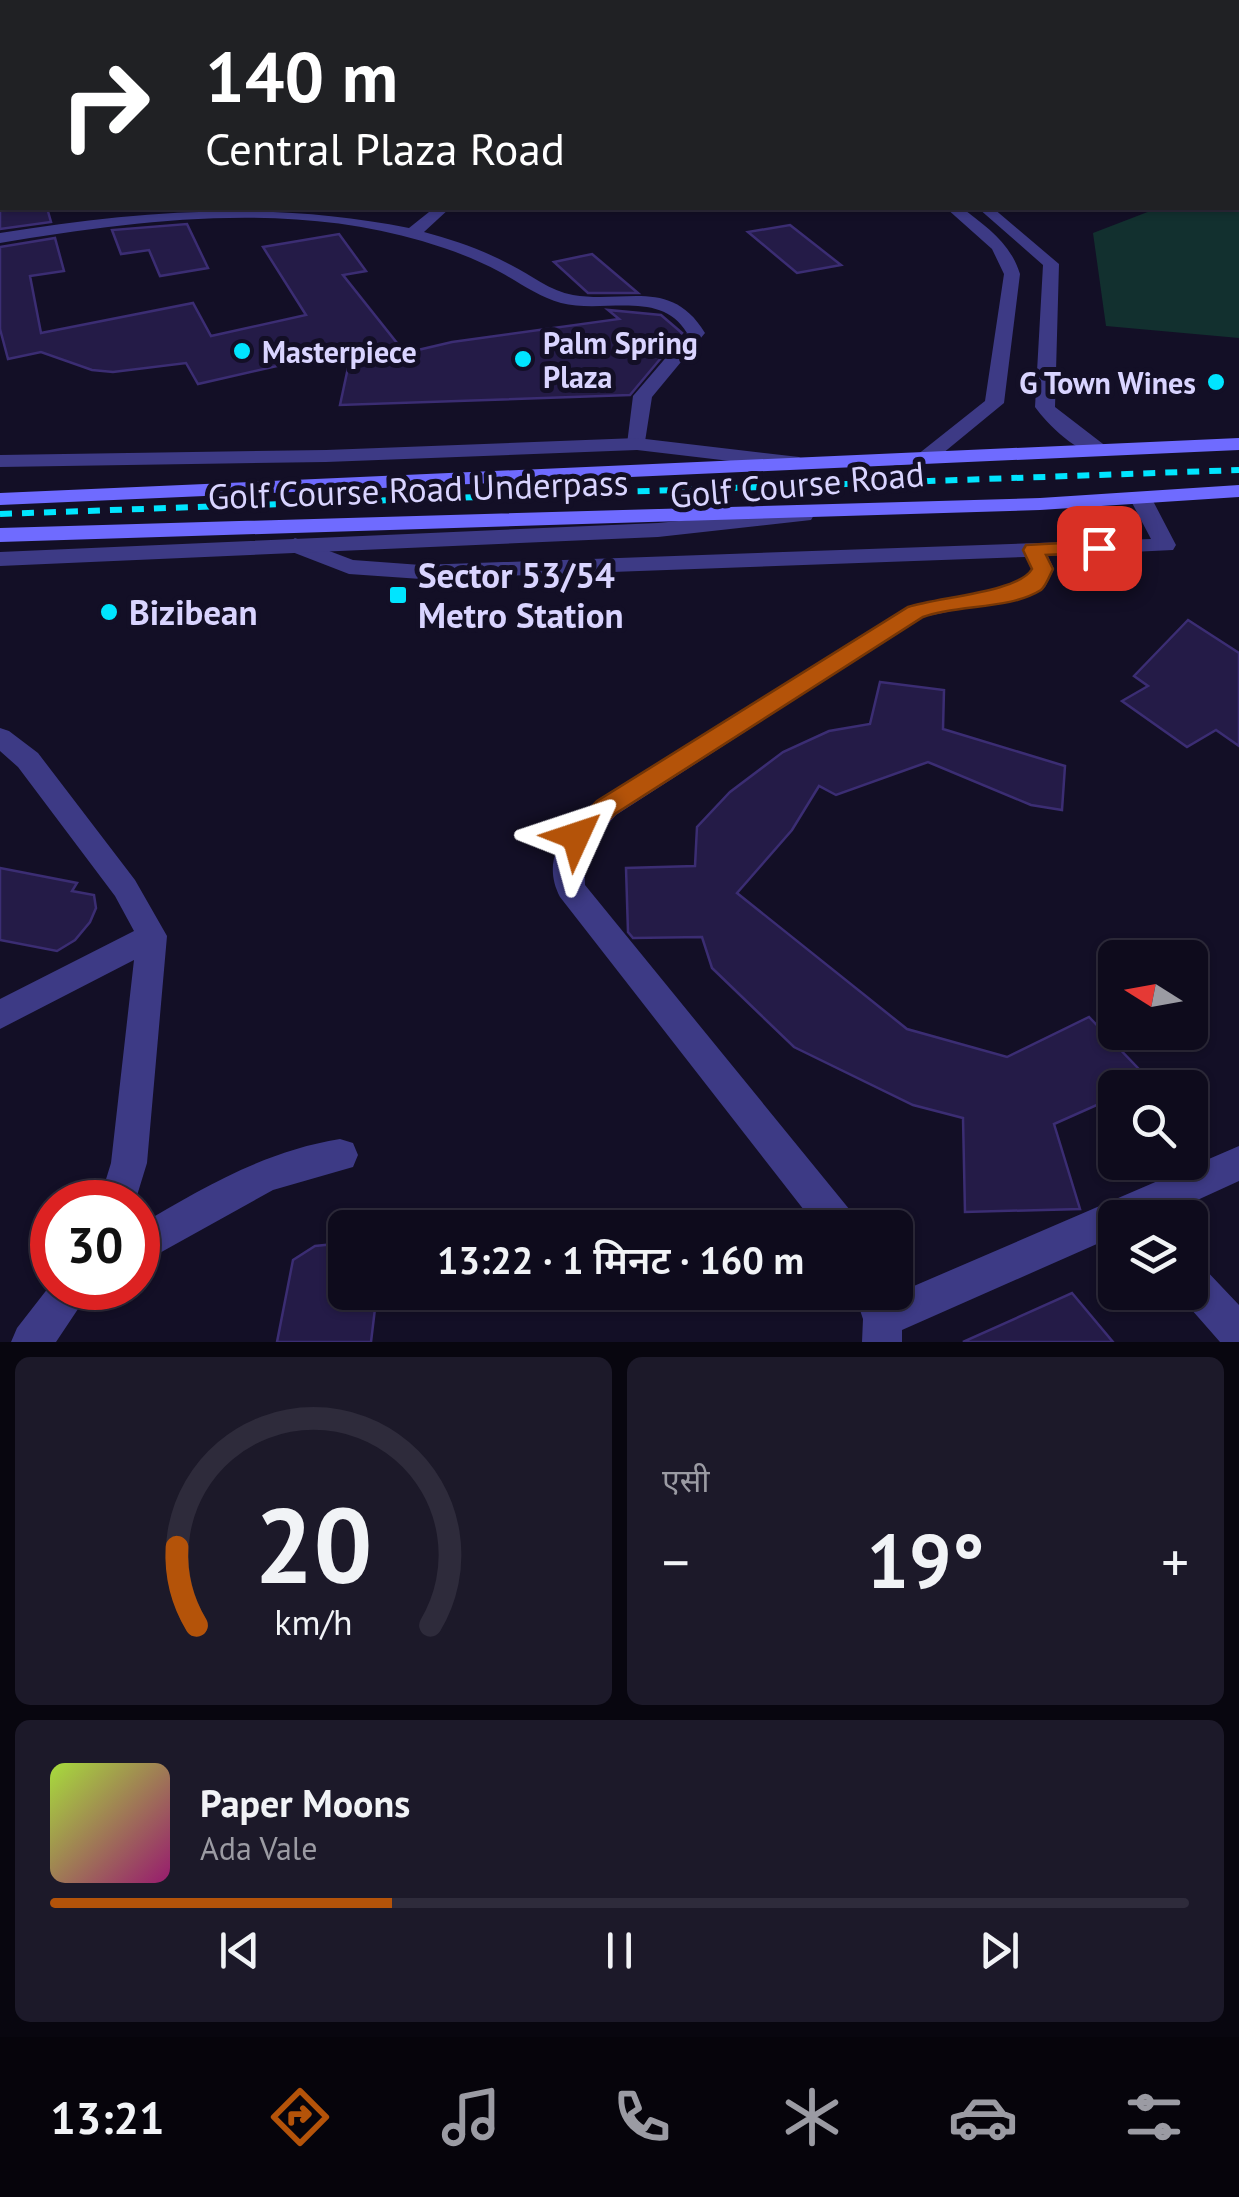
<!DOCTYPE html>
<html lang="hi">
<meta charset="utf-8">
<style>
body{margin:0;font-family:"PT Sans","Noto Sans Devanagari",sans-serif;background:#1c1929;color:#f1f3f6;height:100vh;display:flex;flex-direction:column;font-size:38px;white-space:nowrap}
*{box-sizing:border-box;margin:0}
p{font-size:32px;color:#9b9ba3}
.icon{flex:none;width:55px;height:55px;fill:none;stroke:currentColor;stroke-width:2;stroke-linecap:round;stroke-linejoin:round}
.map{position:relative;height:1342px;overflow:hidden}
.details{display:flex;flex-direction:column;gap:15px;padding:15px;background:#08060f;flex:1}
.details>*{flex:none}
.guide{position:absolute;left:0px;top:0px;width:1240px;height:210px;box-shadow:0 2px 8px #0004,0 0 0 2px #2e2b3b;background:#202124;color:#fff;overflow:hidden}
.needle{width:65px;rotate:281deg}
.tools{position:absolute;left:1098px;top:940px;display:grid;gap:20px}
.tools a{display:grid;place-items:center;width:110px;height:110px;border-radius:15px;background:#0e0b1c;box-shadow:0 2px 8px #0004,0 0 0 2px #2e2b3b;font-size:50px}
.speed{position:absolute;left:30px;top:1180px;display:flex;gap:20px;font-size:50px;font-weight:700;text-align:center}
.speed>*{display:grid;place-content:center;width:130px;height:130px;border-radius:50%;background:#0e0b1c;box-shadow:0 2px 8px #0004,0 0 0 2px #2e2b3b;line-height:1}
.speed .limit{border:15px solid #d22;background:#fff;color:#111}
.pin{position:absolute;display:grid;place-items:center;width:85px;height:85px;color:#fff;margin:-42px;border-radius:20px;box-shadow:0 5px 15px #0006}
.me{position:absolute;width:110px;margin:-55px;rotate:48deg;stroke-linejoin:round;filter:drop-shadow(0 0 8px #0008)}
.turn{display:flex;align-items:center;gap:35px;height:210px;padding:0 40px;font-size:45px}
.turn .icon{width:130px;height:130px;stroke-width:2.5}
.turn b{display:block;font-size:70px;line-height:85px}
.big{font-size:75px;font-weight:600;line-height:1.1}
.details .widget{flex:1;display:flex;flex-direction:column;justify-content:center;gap:15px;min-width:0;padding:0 35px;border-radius:15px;background:#1c1929}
.details .dial{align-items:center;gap:0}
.dial svg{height:260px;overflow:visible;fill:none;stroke:#2e2b3b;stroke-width:7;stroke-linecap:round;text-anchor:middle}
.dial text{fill:#f1f3f6;stroke:none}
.song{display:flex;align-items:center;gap:30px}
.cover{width:120px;height:120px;border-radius:15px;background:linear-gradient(135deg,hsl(80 70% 55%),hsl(320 70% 35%))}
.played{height:10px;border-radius:5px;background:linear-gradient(90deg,#b45309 30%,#2e2b3b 30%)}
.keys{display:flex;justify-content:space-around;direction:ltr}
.heat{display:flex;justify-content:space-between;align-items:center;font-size:55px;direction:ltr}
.details .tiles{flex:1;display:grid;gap:15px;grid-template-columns:1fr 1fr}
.widget:last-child{grid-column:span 2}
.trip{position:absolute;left:328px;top:1210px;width:585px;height:100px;border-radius:15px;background:#0e0b1c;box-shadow:0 2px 8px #0004,0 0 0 2px #2e2b3b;font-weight:600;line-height:100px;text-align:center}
.menu{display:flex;height:160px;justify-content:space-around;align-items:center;background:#06040b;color:#9b9ba3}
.menu .icon{width:70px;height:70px}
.menu .on{color:#b45309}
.menu b{font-size:45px;color:#f1f3f6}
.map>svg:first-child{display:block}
</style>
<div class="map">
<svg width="1239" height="1342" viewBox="0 0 1239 1342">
<rect width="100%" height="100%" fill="#130f26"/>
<polygon fill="#12302f" points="1239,176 1239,338 1106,326 1093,233 1158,208 1238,208"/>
<g fill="#241b47" stroke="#3b2d73" stroke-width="2.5">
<polygon points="0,208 47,208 51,222 0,229"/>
<polygon points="187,224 208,268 160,276 149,250 121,254 112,230"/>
<polygon points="790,225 841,265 797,273 748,232"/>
<polygon points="339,234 366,271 343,275 405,353 452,342 619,319 608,310 661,315 682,333 630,395 340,405 352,349 198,384 186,363 113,372 92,370 41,352 8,359 0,329 0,247 55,238 64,271 30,276 41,333 193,303 211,336 306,315 263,247"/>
<polygon points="592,254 638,293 588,293 554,262"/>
<polygon points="1188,620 1239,653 1239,746 1216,730 1187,747 1122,701 1148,686 1134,676"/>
<polygon points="880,682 944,690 943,729 1065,766 1062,810 1031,805 928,762 836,795 819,786 792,830 737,893 907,1029 1007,1057 1089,1017 1157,1088 1115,1088 1115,1097 1054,1124 1080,1209 965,1212 963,1118 913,1105 794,1047 712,968 702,937 633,938 628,932 626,868 695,866 697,827 730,792 783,752 829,731 870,724"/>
<polygon points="0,868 77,883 72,891 94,895 96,908 90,922 75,940 57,951 0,940"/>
<polygon points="345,1243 345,1292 377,1292 371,1342 277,1342 293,1260 315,1246"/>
<polygon points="1072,1293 1113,1342 963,1342"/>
</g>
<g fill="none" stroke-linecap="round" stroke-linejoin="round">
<g fill="#3d3a85" fill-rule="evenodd">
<polygon points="563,0 579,0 580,2 565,2"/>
<polygon points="979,0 997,0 998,2 981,2"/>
<rect x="1238" y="103" width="1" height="8"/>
<path d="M434 208H450L424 232C454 240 483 250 511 265 531 275 550 291 573 295 625 304 671 277 705 333L652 397 644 448H630L627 444 633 396 687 333C661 289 603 314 561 303 539 297 520 283 500 272 476 259 449 249 422 241 285 201 138 220 0 243V233C138 211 271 200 409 228Z"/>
<path d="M946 208H962C986 226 1011 244 1020 274L1004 403 931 463H917V455L985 401 1004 274 992 249Z"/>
<path d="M978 208H993L1059 264 1055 407 1107 447V455C1083 460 1048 425 1035 407L1043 265Z"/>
<path d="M1141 493 1152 499 1176 545 1173 550 1048 556 1054 569 1045 587 1034 594 923 617 616 815 584 851 585 885 854 1215 859 1228H818L560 897C539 857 568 826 596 801L907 607 1007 587 1027 579 1032 569 1026 557 421 579 349 574 287 550 284 545 295 538 353 560 421 565 1151 539 1130 499Z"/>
<polygon points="0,728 9,731 38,753 135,880 167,936 147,1163 135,1202 99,1202 111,1163 134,960 0,1029 0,999 134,931 115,896 18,767 0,751"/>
<path d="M340 1139 353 1143 358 1155 353 1167 273 1190 138 1265V1226C202 1188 265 1151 340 1139Z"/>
<polygon points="1239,1146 1239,1181 1158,1218 1115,1218 1115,1236 902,1330 902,1342 862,1342 863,1319 854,1292 893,1295"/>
<polygon points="1190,1261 1203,1267 1239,1305 1239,1342 1220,1342 1177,1293 1190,1292"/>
<polygon points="52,1283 52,1288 92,1288 56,1342 11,1342 17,1328"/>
</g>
<g fill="#3d3a85" fill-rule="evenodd">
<polygon points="637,438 799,457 809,463 799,469 637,450 326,462 0,467 0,455 326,450"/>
<polygon points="803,509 811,510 814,515 811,520 658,537 0,566 0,552 658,523"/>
</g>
<g fill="#6f6bff" fill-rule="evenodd">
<polygon points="1239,438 1239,450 0,505 0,493"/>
<polygon points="1239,485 1239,497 1040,510 0,542 0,528 1040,498"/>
</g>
<polyline stroke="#00e5ff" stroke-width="6" stroke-dasharray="12 10" stroke-linecap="butt" points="0,514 1239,470"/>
</g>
<path fill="#b45309" stroke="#753606" stroke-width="2.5" d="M1099 541 1106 543V552L1046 555 1053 569C1050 575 1046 586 1041 590 1009 610 959 604 923 617L615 814 586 842H567L564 836 597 801 908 607C939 597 1019 592 1032 569L1023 550 1026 545Z"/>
<g fill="#00e5ff" stroke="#130f26" stroke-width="4">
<circle cx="242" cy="351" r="10"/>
<circle cx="523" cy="359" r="10"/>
<circle cx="1216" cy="382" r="10"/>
<rect x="388" y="585" width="20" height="20" rx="5"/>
<circle cx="109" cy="612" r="10"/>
</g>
<g text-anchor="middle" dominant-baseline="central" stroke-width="10" stroke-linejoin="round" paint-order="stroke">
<g font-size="30" font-weight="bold" fill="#d9d4ff" stroke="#130f26" text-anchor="start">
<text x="543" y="342">Palm Spring<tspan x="543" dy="34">Plaza</tspan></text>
<text x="262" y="351">Masterpiece</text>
<text x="1196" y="382" text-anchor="end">G Town Wines</text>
</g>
<g font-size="35" fill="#d9d4ff" stroke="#130f26">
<text transform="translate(797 484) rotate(-5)">Golf Course Road</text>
<text transform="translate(418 489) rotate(-2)">Golf Course Road Underpass</text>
</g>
<g font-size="35" font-weight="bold" fill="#d9d4ff" stroke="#130f26" text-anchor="start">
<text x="418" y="575">Sector 53/54<tspan x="418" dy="40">Metro Station</tspan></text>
<text x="129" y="612">Bizibean</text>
</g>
</g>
</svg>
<div class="tools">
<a><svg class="needle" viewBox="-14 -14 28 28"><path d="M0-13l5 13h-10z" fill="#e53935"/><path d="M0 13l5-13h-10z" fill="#9b9ba3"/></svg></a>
<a><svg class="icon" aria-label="search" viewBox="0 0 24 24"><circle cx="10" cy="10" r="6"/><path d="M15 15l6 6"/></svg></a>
<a><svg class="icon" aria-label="layers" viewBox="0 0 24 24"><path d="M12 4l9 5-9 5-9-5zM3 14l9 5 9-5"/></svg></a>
</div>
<div class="speed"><div class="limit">30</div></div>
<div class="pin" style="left:1099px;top:548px;background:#d93025"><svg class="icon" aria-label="arrive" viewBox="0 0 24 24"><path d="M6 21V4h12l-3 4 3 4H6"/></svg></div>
<svg class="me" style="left:576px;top:836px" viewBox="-20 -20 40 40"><path d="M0-17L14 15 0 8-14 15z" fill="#b45309" stroke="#fff" stroke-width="4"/></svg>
<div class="trip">13:22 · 1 मिनट · 160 m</div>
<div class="guide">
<div class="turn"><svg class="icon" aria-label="right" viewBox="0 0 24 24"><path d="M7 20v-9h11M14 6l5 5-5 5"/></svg><div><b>140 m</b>Central Plaza Road</div></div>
</div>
</div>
<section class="details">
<div class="tiles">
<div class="widget dial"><svg viewBox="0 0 100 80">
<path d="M14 69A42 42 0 1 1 86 69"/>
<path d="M14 69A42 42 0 0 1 8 45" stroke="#b45309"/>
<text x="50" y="56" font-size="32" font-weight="700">20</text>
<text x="50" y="72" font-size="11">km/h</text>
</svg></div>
<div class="widget"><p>एसी</p>
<div class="heat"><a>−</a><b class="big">19°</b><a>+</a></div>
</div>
<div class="widget">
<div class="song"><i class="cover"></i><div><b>Paper Moons</b><p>Ada Vale</p></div></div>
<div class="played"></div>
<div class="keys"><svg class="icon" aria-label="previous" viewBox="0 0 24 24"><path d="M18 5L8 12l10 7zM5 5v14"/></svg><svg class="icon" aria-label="pause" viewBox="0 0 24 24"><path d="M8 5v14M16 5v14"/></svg><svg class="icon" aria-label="next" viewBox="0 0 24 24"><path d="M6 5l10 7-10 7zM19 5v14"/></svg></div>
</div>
</div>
</section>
<nav class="menu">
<b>13:21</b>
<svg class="icon on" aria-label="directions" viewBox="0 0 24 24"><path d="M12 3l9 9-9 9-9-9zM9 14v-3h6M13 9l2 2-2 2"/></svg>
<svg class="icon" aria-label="music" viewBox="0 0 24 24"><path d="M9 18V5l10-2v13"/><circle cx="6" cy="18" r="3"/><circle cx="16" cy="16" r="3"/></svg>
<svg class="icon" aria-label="phone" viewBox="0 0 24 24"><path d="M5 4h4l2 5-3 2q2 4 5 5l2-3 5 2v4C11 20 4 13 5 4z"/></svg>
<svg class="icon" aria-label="climate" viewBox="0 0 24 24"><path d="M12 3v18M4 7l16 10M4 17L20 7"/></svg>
<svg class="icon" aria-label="car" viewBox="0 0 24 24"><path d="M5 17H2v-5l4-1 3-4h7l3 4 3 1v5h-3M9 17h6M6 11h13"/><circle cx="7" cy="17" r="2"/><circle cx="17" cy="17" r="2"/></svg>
<svg class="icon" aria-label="filters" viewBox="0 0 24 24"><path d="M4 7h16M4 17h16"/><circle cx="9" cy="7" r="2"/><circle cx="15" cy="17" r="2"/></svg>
</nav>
